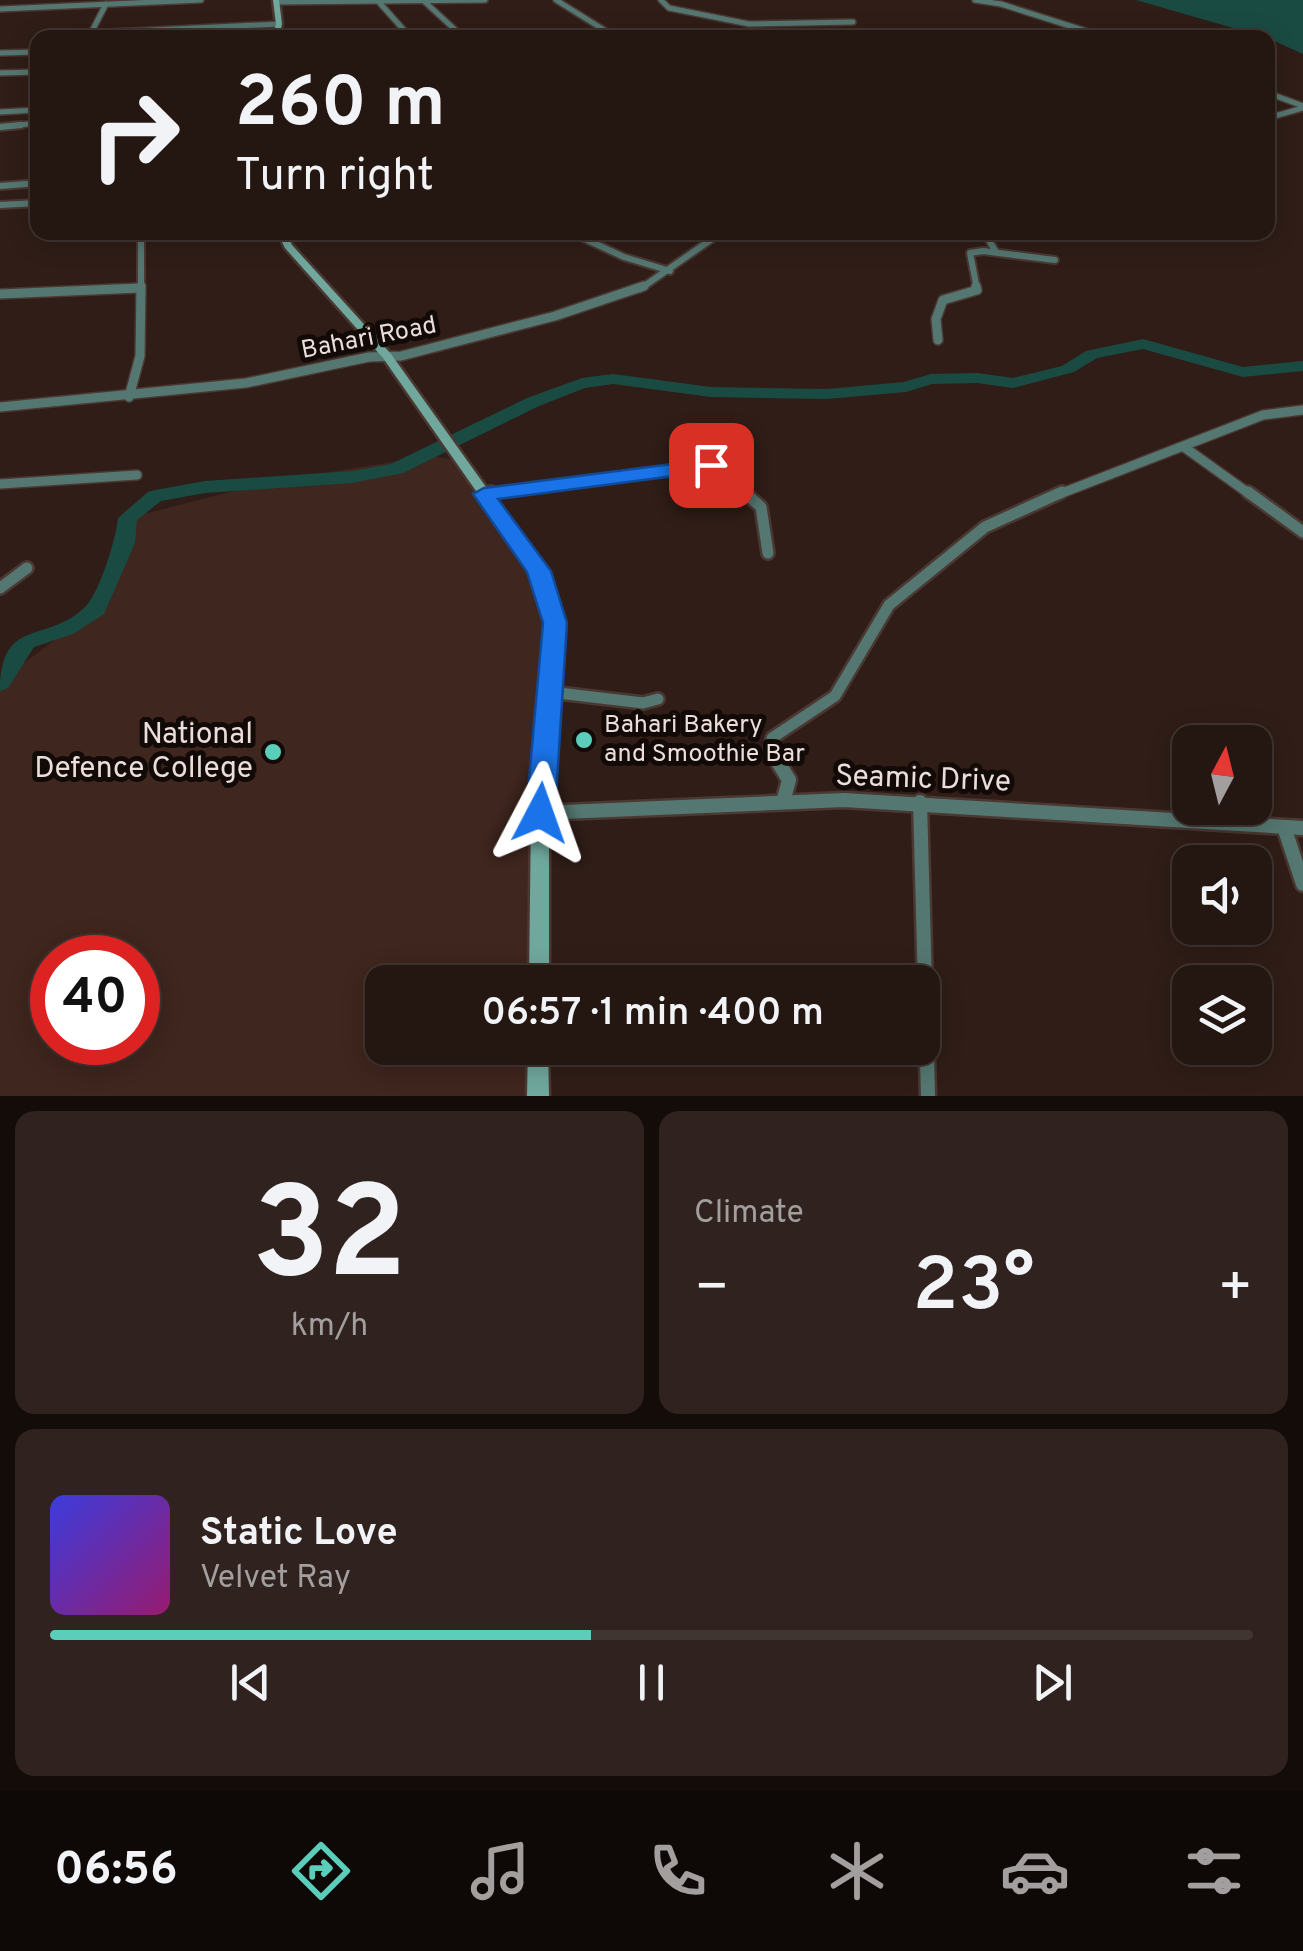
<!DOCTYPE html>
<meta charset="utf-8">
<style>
body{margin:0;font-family:Overpass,sans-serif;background:#30231f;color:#f1f3f6;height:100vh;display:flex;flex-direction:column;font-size:38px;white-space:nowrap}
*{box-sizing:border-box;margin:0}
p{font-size:32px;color:#a39f9f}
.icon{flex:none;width:55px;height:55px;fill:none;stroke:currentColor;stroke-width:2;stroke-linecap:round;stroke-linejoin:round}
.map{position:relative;height:1096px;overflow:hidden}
.panel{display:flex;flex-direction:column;gap:15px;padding:15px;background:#140c09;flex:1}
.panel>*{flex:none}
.banner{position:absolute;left:30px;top:30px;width:1245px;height:210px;border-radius:20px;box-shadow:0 5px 25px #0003,0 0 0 2px #413531;background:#241611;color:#f1f3f6;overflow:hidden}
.needle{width:65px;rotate:7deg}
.fabs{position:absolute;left:1172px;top:725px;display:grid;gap:20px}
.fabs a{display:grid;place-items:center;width:100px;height:100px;border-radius:20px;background:#241611;box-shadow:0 5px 25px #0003,0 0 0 2px #413531;font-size:50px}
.speed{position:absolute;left:30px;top:935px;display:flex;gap:20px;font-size:50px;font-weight:700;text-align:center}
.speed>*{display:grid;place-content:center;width:130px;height:130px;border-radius:50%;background:#241611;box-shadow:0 5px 25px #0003,0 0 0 2px #413531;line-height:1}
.speed .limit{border:15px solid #d22;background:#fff;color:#111}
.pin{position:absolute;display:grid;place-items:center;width:85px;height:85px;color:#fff;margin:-42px;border-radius:20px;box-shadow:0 5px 15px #0006}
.me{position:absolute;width:110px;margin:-55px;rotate:4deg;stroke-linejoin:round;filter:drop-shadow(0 0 8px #0008)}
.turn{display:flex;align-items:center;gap:35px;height:210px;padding:0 40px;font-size:45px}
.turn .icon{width:130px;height:130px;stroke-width:2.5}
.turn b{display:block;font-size:70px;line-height:85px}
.big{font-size:75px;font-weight:600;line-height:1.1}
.panel .tile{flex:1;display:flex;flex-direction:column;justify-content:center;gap:15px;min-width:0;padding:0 35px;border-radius:20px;background:#30231f}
.panel .dial{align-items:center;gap:0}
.dial b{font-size:130px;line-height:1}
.song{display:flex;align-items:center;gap:30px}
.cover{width:120px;height:120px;border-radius:15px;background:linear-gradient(135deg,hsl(240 70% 55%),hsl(320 70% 35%))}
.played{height:10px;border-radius:5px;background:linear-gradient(90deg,#5bcebb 45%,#413531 45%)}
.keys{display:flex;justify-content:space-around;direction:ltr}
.heat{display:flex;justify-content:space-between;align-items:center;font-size:55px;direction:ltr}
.panel .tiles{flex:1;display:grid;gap:15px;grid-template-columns:1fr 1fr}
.tile:last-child{grid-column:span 2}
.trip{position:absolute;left:365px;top:965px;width:575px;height:100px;border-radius:20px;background:#241611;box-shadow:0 5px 25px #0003,0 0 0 2px #413531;font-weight:600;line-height:100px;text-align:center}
.dock{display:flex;height:160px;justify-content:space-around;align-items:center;background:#0e0907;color:#a39f9f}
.dock .icon{width:70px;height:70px}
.dock .on{color:#5bcebb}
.dock b{font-size:45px;color:#f1f3f6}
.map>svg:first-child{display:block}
</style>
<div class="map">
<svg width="1303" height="1096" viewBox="0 0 1303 1096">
<rect width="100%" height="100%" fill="#301d17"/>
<path fill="#3f261e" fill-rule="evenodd" d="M429 456 463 461 539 571 555 623 540 813 539 982H382V1048H538V1096H0V681L96 609 128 518 274 481ZM52 958H138V1042H52Z"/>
<polygon fill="#1a4b43" points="1136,0 1303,0 1303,54 1268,38"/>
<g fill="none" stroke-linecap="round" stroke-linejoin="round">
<path fill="#1a4b43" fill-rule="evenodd" d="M1143 339 1243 367 1303 361V371L1243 377 1143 349 1097 358 1074 372 1013 388 977 383 932 384 906 392 827 399 711 397 613 384 585 388 539 406 403 473 352 483 205 493 161 501 137 520 135 543 104 614 73 634 34 647 8 688 0 691C0 615 48 645 86 606 100 591 116 539 118 518L148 492 155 490 205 481 352 471 391 464 527 398 582 378 613 374 711 387 827 389 904 382 931 374 977 373 1013 378 1062 366 1086 351Z"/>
<defs>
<g id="street-far4">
<polyline points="556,0 617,38"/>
<polyline points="661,0 669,8 749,24 853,22"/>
<polyline points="975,0 1001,4 1108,38"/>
<polyline points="378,1 411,38"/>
<polyline points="277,2 485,0"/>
<polyline points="425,2 464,38"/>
<polyline points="0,9 201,0"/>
<polyline points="91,33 279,24"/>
<polyline points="89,37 106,4"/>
<polyline points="483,38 531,33"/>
<polyline points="0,53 38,52"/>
<polyline points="0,73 38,72"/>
<polyline points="1268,93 1303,106"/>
<polyline points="0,112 38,110"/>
<polyline points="1268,118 1303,108"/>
<polyline points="0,127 38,123"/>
</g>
<g id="street-far3">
<polyline points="0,127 21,125"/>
<polyline points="0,186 38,183"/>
<polyline points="0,205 38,203"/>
<polyline points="570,232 624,257 670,271"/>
<polyline points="984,232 996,252"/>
<polyline points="126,289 139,288"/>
<polyline points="141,289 141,232"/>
<polyline points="640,289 722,232"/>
<polyline points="977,289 970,253 983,251 1055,260"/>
</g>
<g id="street-far2">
<polyline points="0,294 139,288"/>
<polyline points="938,340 936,319 943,300 977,290 976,286"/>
<polyline points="129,397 140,356 141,286"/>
<polyline points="0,407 246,383 369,357 401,356 555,316 644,286"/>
<polyline points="1184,447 1251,495"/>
<polyline points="0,484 137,475"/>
<polyline points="484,494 711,465 747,495"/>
<polyline points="1057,495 1263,415 1303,410"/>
</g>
<g id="street-far1">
<polyline points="744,492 761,507 768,553"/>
<polyline points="1248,492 1303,532"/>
<polyline points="484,494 491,492"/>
<polyline points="0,588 27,568"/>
<polyline points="550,692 643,703 658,699"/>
<polyline points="777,759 770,748 772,738 835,696 889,605 985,527 1062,492"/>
</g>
<g id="street">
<polyline points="775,757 789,780 783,802"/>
<polyline points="920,802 928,1096"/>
<polyline points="540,813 844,800 1303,828"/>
<polyline points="1284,827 1303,884"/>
</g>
<g id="secondary">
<polygon points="273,0 279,0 282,24 279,38 272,38 276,24"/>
<polygon points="277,232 286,232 292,245 391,354 546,571 562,623 549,813 549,982 529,982 531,813 548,623 532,571 383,358 285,248"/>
<polygon points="528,1048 548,1048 549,1096 527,1096"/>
</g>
</defs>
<use href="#street-far4" stroke="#4a3832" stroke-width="8"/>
<use href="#street-far3" stroke="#4a3832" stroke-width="10"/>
<use href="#street-far2" stroke="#4a3832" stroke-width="12"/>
<use href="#street-far1" stroke="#4a3832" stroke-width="16"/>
<use href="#street" stroke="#4a3832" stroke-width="19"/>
<use href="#secondary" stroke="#4a3832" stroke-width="5"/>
<use href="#street-far4" stroke="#557771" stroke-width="5"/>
<use href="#street-far3" stroke="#557771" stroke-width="6"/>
<use href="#street-far2" stroke="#557771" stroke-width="9"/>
<use href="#street-far1" stroke="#557771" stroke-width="11"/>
<use href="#street" stroke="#557771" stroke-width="14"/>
<use href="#secondary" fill="#70a89e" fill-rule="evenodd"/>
</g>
<polygon fill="#1a73e8" stroke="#114b97" stroke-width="2.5" points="711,459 719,461 722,465 719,470 498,499 551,571 567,623 555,813 551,820 540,824 530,820 526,813 543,623 527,572 473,494 484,488"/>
<g fill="#5bcebb" stroke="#120a07" stroke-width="4">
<circle cx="584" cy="740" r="10"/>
<circle cx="273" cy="752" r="10"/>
</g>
<g text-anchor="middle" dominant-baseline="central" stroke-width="10" stroke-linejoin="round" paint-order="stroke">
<g font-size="25" fill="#ebdeda" stroke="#120a07">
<text transform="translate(369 339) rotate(-11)">Bahari Road</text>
</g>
<g font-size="25" fill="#ebdeda" stroke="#120a07" text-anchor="start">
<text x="604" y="726">Bahari Bakery<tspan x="604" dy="29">and Smoothie Bar</tspan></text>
</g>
<g font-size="30" fill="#ebdeda" stroke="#120a07" text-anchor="end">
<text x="253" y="735">National<tspan x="253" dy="34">Defence College</tspan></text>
</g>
<g font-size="30" fill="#ebdeda" stroke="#120a07">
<text transform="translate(923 780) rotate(2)">Seamic Drive</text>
</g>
</g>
</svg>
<div class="fabs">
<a><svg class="needle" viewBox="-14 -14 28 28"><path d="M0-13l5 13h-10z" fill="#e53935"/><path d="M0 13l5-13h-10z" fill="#a39f9f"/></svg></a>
<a><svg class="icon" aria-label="sound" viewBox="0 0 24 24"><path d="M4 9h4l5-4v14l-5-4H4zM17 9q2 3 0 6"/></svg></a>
<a><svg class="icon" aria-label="layers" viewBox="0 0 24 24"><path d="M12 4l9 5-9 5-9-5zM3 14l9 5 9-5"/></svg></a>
</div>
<div class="speed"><div class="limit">40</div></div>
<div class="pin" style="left:711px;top:465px;background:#d93025"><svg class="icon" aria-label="arrive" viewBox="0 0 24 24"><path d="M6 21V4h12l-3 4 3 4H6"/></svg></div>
<svg class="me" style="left:540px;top:813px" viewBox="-20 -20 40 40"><path d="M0-17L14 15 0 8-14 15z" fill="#1a73e8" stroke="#fff" stroke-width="4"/></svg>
<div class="trip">06:57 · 1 min · 400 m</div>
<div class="banner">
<div class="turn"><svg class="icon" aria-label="right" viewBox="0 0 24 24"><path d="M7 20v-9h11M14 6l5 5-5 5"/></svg><div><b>260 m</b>Turn right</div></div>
</div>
</div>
<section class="panel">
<div class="tiles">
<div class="tile dial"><b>32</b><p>km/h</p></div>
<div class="tile"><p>Climate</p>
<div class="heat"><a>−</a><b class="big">23°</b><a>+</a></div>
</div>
<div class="tile">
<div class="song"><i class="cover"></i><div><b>Static Love</b><p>Velvet Ray</p></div></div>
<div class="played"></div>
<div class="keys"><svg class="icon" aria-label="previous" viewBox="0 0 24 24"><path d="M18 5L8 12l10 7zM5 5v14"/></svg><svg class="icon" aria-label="pause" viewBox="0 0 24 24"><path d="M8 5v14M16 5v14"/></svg><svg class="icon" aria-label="next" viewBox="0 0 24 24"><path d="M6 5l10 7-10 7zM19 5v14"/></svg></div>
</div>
</div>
</section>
<nav class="dock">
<b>06:56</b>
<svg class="icon on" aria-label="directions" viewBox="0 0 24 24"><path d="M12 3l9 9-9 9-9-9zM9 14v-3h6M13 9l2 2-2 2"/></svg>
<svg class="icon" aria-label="music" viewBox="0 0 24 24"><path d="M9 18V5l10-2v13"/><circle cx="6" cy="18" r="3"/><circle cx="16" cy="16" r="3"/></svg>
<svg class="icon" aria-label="phone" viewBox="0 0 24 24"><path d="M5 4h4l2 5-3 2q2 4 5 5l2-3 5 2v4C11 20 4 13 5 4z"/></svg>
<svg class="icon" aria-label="climate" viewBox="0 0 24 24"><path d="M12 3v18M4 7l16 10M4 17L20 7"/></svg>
<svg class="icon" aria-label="car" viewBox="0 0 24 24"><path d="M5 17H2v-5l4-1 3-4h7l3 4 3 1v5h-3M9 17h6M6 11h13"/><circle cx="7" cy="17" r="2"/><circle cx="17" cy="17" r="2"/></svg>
<svg class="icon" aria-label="filters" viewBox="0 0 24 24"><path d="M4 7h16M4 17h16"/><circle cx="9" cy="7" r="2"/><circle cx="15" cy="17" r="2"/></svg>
</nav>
